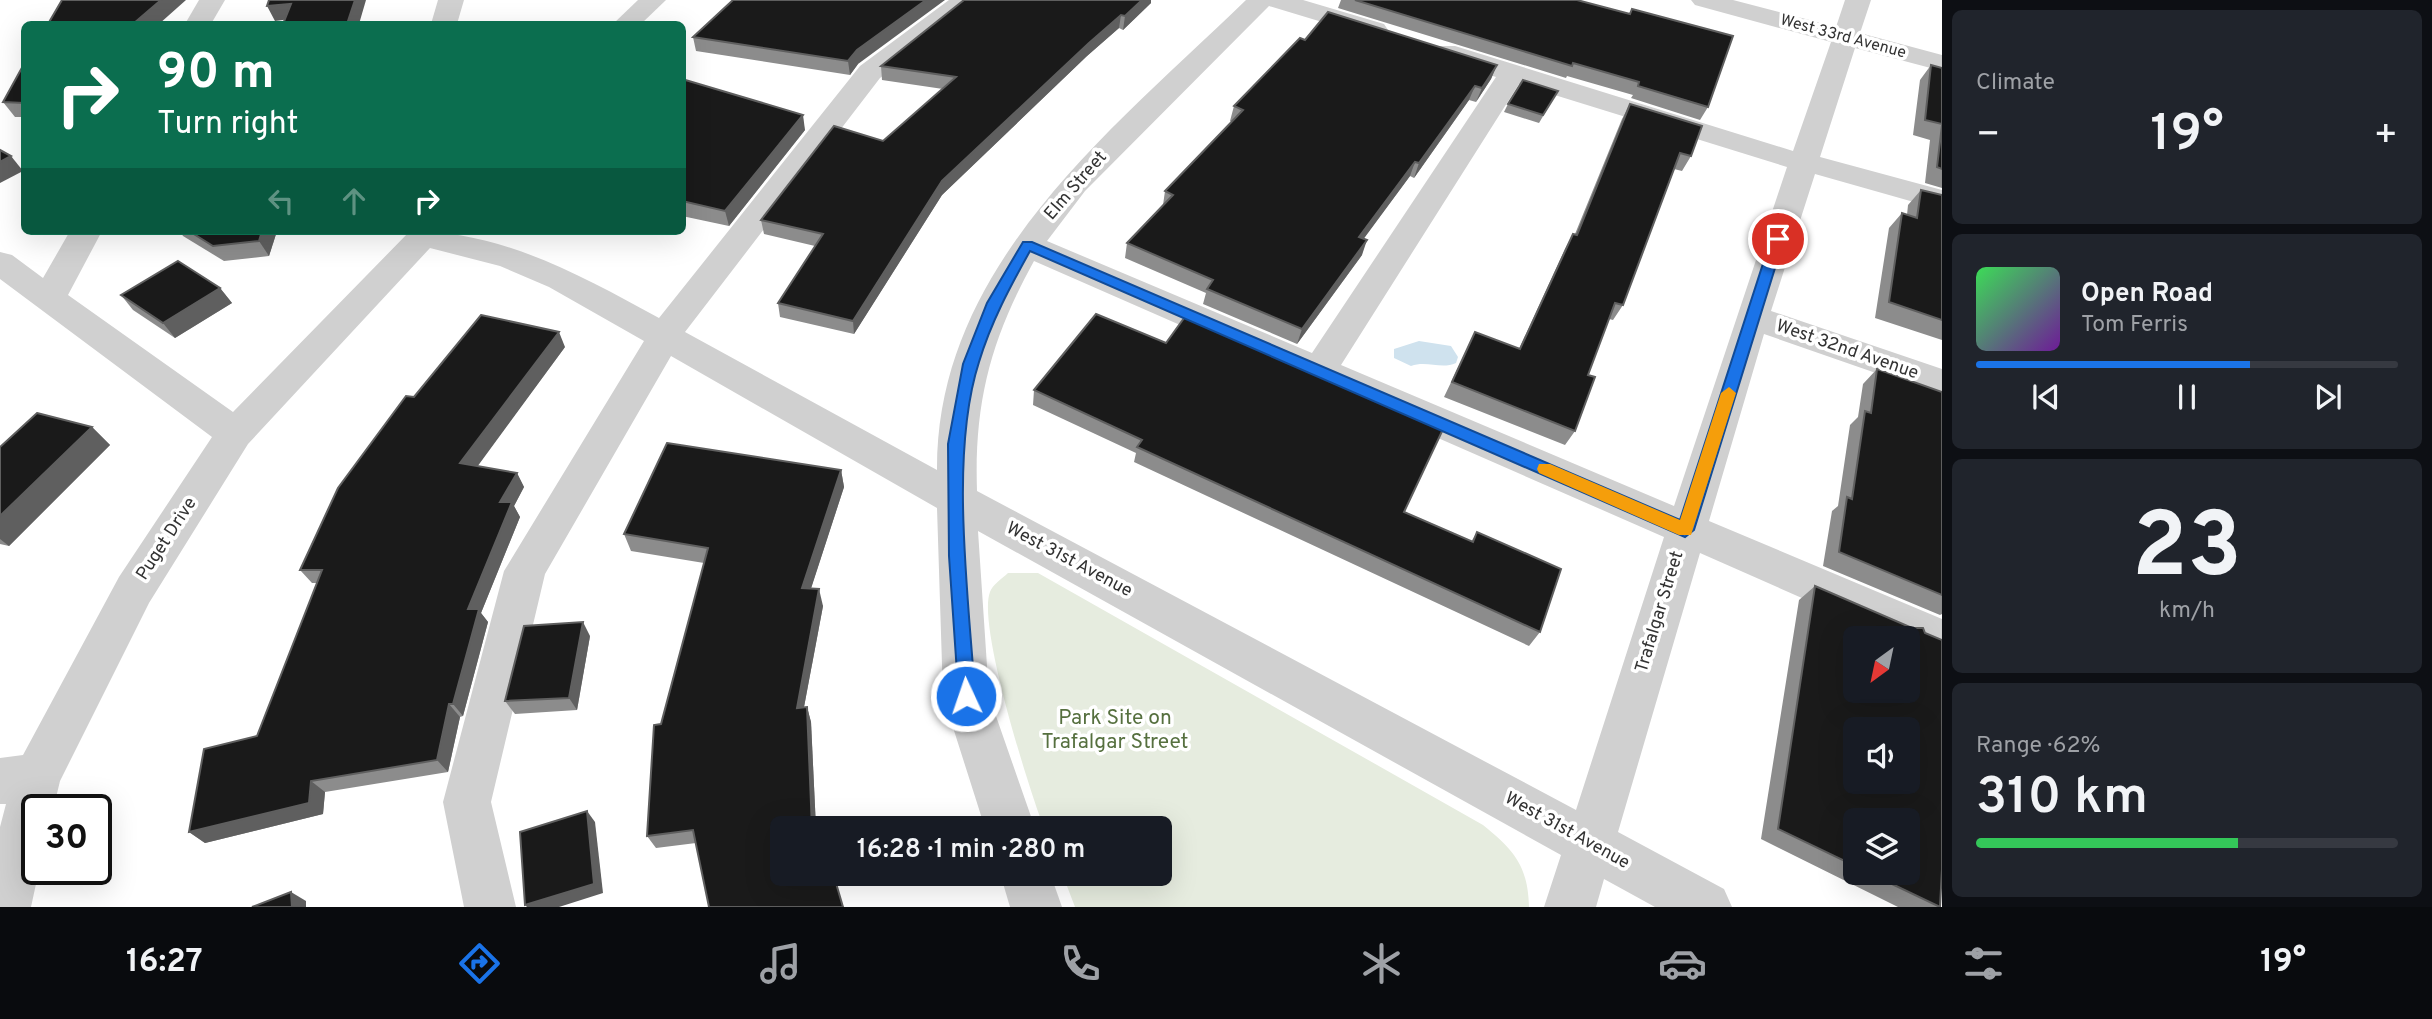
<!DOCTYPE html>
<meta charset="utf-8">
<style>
body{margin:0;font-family:Overpass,sans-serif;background:#20242c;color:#f1f3f6;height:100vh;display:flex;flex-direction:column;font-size:26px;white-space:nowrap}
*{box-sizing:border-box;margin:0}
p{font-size:23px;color:#9ea1a6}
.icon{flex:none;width:38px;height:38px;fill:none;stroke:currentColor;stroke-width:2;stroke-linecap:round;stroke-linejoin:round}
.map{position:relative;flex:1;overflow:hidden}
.panel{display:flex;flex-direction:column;gap:10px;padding:10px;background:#0d0f14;width:490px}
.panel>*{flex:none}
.hud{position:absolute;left:21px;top:21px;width:665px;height:214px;border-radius:10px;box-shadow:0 7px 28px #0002;background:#0b6e4f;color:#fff;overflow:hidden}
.needle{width:46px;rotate:213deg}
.buttons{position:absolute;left:1843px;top:626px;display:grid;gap:14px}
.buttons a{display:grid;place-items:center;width:77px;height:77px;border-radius:10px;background:#171b24;box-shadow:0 7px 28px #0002;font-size:35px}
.speed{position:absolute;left:21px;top:794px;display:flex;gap:14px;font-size:35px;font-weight:700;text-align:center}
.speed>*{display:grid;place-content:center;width:91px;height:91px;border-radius:50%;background:#171b24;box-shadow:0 7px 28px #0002;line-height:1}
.speed .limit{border:4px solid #111;border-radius:10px;background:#fff;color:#111}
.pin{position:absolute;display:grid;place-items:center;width:60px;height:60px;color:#fff;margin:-30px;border:4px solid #fff;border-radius:50%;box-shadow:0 2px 7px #0007}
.me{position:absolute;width:77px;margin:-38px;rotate:357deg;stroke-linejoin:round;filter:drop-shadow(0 0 5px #0008)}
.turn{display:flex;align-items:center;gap:24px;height:147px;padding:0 21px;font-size:32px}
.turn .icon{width:91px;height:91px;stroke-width:2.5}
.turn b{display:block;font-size:49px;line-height:60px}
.lanes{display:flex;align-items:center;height:66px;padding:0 21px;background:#0003;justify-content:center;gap:35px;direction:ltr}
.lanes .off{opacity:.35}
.big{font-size:52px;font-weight:600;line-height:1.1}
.panel .card{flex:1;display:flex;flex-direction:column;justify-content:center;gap:10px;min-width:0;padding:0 24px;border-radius:10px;background:#20242c}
.panel .dial{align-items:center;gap:0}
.dial b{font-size:91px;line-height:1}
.song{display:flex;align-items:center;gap:21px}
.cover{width:84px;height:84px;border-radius:10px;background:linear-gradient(135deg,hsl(130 70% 55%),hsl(280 70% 35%))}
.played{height:7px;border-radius:4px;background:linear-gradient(90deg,#1a73e8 65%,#363941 65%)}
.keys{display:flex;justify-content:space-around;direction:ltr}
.heat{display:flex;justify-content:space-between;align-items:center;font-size:38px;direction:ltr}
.charge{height:10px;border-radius:5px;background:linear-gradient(90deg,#34c759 62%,#363941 0)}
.trip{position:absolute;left:770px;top:816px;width:402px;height:70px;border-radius:10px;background:#171b24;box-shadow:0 7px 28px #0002;font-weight:600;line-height:70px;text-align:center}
.menu{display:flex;height:112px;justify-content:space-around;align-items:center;background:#090b0e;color:#9ea1a6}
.menu .icon{width:49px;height:49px}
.menu .selected{color:#1a73e8}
.menu b{font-size:32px;color:#f1f3f6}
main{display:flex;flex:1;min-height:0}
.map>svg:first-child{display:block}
</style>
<main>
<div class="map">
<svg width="1942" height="907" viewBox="0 0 1942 907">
<rect width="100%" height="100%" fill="#fff"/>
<path fill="#e6ecdf" d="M1008 573H1038L1483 825C1514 850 1528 866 1529 907H1075L1062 873H1160V828H1044C1029 789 977 625 990 592 992 585 1003 578 1008 573Z"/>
<path fill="#cfe2ee" d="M1419 341 1451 346 1458 357 1456 363C1441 370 1427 360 1411 366L1394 358V349Z"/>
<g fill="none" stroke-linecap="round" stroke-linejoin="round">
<g fill="#d0d0d0" fill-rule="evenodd">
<polygon points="199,0 225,0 211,24 185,24"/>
<polygon points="438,0 464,0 457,24 431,24"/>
<polygon points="638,0 666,0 641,24 613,24"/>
<path d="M949 0H978L880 78 685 332 937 470C936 265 1112 130 1246 0H1303L1384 24 1388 30 1384 36 1375 38 1269 6 1085 191 1047 241 1312 353 1496 77 1437 58 1433 52 1437 46H1455L1793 151 1831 42 1695 5 1691 0H1733L1836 27 1845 0H1871L1860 33 1942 55V71L1855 48 1820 157 1942 190V210L1815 174 1771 311 1942 369V396L1764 334 1709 521 1942 619V658L1908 644V639H1895L1700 553 1618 832 1724 889 1732 907H1655L1604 879 1596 907H1544L1561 855 978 531 989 696 1035 828H985L943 696 937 508 671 356 545 574 491 802 516 907H464L443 802 504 571 644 341 549 287 500 266 430 248 248 444 149 603 60 781 53 810H37V870H39L31 907H0V827L6 804H0V758L23 755 119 577 212 437 0 279V252L12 255 43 278 70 231H102L68 295 233 412 410 231C502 231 580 275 659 318L860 66ZM1519 84 1787 167 1674 506 1341 365ZM1034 261 1664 537 1576 810 977 491C974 402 991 339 1034 261Z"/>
<polygon points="1000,873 1050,873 1062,907 1010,907"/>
</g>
</g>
<g fill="#8c8c8c" fill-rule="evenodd">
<polygon points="733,0 858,64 850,75 696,51 693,37"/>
<polygon points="964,0 1151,0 1151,3 1123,30 1119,28 1087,56 942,195 854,334 780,317 778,303 815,246 764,234 761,220 883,141 943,89 882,80 881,66"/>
<polygon points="1341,0 1577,0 1708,107 1700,120 1631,98 1633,95 1567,76 1566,78 1338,8"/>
<polygon points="1305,40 1497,65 1491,79 1476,102 1469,100 1414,178 1410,176 1363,239 1362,255 1297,344 1203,304 1206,293 1125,258 1127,243 1163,205 1165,191 1232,122 1230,121 1234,106"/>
<polygon points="24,64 24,117 15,117 3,102"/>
<polygon points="1931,65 1942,68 1942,188 1925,183 1930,140 1913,135 1920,80"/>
<polygon points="682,79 805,130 729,226 682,216"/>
<polygon points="1558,91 1539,123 1504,112 1508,104"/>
<polygon points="1630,104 1691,156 1682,171 1674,169 1623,305 1613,320 1609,319 1588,375 1575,431 1565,445 1444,397 1475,332 1519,349 1565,249 1573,234 1575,234 1622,119"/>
<polygon points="1921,190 1942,195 1942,340 1875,318 1889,228 1902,213 1907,215 1908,205"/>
<polygon points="180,231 277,231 269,256 224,261 183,236"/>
<polygon points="220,288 232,303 175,338 133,310 121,295"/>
<polygon points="565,347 477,466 517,473 524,487 514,506 520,517 481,613 488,622 463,716 460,717 448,772 325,792 323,814 205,843 189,832 257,736 317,583 312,583 300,570 414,397"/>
<polygon points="1877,369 1942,392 1942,614 1940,615 1823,566 1832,511 1838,506 1850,425 1858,417 1863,384"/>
<polygon points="1034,390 1404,512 1471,542 1477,532 1540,632 1529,646 1134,462 1136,453 1033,405"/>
<polygon points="92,427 110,445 9,546 0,544 0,447"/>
<polygon points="841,470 844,487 811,588 823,606 804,707 807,707 811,722 816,828 782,828 696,843 656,848 647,836 661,724 704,563 631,551 624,534"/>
<path d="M1815 586 1912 628 1940 907H1898L1761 839 1799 600ZM1855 821 1908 873H1855Z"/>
<polygon points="590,636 577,710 515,714 505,701"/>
</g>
<g fill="#5f5f5f">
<polygon points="161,0 186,0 159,24 133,24"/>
<polygon points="355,0 366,0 359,24 347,24"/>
<polygon points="926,0 945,0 858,64 850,75 848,61 857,50"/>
<polygon points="1142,0 1151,0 1151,3 1123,30 1125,16"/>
<polygon points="291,4 298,18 275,21 267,6"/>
<polygon points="1121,15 1119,28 1087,56 942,195 854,334 853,321 942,181 1089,43"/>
<polygon points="1497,65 1491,79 1476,102 1482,88"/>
<polygon points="1475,86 1469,100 1414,178 1419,163"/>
<polygon points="803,115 805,130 729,226 725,211"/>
<polygon points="11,156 23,171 0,183 0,162"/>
<polygon points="1415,162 1410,176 1354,252 1359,237"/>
<polygon points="262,231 277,231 269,256 259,241"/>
<polygon points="1367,240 1362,255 1297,344 1302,329"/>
<polygon points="220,288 232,303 175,338 163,323"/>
<polygon points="559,332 565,347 469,478 460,463"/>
<polygon points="92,427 110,445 9,546 0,539 0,516"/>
<polygon points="841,470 844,487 806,604 802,588"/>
<polygon points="517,473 524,487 514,506 520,517 481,613 488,622 463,716 453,704 468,609 500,502"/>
<polygon points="819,589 823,606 801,723 797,708"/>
<polygon points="583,622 590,636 577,710 569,698"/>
<polygon points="449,704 460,717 448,772 437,760"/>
<polygon points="807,707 811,722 816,828 812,828"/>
<polygon points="311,781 325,792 323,814 205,843 189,832"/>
<polygon points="587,811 595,822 603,893 559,907 527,907 525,905"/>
<polygon points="291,892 306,901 306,907 292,907"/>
</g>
<g fill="#1a1a1a" stroke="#5f5f5f" stroke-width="2" fill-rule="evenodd">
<polygon points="62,0 161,0 133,24 48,24"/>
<polygon points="269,0 355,0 347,24 283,24 291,4 267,6"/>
<polygon points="733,0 926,0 857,50 848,61 693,37"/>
<polygon points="964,0 1142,0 1125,16 1121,15 1089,43 942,181 853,321 778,303 823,234 761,220 834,126 883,141 956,77 881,66"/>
<polygon points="1355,0 1577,0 1630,14 1632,9 1733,36 1708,107 1638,86 1639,82 1573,63 1572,66"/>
<polygon points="1328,12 1497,65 1482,88 1475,86 1419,163 1415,162 1359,237 1367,240 1302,329 1207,289 1213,280 1127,243 1173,195 1165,191 1243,110 1234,106 1300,38 1305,40"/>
<polygon points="24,64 24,103 3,102"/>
<polygon points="1931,65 1942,68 1942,124 1925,120"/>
<polygon points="682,79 803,115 725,211 682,201"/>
<polygon points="1523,80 1558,91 1543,115 1508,104"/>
<polygon points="1630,104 1702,126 1691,156 1680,153 1623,305 1615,303 1588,375 1595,377 1575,431 1452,382 1475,332 1520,349 1573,234 1577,235"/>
<polygon points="1942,125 1942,169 1937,167"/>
<polygon points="0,150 11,156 0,162"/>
<polygon points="1921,190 1942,195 1942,320 1889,302 1902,213 1917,218"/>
<polygon points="189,231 262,231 259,241 213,246"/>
<polygon points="178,261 220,288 163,323 121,295"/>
<polygon points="1096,314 1166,343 1187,314 1445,425 1404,512 1473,542 1477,532 1561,569 1540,632 1137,447 1142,440 1034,390"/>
<polygon points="481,315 559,332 460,463 517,473 500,502 512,502 468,609 479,609 453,704 449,704 437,760 311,781 309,803 189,832 204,749 257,736 322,570 300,570 338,488 406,396 414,397"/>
<polygon points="1877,369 1942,392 1942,595 1839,552 1847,497 1852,499 1865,411 1871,413"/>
<polygon points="37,413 92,427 0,516 0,447"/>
<polygon points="667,443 841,470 802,588 819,589 797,708 807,707 812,828 782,828 782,873 833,873 843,907 709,907 693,830 647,836 654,725 661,724 708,548 624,534"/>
<path d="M1815 586 1912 628H1923L1925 633 1942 640V869L1940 907 1869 873H1908V821H1855V866L1778 829ZM1855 639H1908V691H1855ZM1855 730H1908V782H1855Z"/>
<polygon points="583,622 569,698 505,701 524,626"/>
<polygon points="587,811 594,884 525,905 520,832"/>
<polygon points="291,892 292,907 252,907"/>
</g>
<path fill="#1a73e8" stroke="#114b97" stroke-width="2" d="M1778 235 1784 239 1694 530 1685 537 1030 251C1010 287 991 322 979 362 949 455 969 598 975 696L972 702 966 704 959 702 949 556 948 444 963 364 987 303 1023 242H1032L1680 520 1771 239Z"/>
<polygon fill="#f59e0b" points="1729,387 1736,393 1691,535 1679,535 1539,473 1537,469 1539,464 1550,464 1680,520 1721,393"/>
<g text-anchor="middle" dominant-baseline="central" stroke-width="7" stroke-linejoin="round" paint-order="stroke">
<g font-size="16" fill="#333" stroke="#fff">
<text transform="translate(1843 37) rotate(15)">West 33rd Avenue</text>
</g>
<g font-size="18" fill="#333" stroke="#fff">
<text transform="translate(1076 186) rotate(-49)">Elm Street</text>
<text transform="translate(1847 350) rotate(19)">West 32nd Avenue</text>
<text transform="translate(167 539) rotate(-57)">Puget Drive</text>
<text transform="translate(1069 560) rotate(28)">West 31st Avenue</text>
<text transform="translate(1660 612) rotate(-73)">Trafalgar Street</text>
<text transform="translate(1567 831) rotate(29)">West 31st Avenue</text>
</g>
<g font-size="21" fill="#56703f" stroke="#fff">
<text x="1115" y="718">Park Site on<tspan x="1115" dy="24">Trafalgar Street</tspan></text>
</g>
</g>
</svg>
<div class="buttons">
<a><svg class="needle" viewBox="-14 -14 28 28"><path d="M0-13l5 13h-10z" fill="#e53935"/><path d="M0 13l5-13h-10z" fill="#9ea1a6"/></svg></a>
<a><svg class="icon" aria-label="sound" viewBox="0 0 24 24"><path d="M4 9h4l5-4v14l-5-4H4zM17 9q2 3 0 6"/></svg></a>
<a><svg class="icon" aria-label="layers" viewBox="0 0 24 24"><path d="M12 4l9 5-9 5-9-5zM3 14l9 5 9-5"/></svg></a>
</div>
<div class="speed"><div class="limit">30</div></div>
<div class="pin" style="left:1778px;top:239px;background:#d93025"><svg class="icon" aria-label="arrive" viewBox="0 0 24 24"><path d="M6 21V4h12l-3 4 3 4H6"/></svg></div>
<svg class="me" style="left:966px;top:696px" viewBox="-20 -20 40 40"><circle r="17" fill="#1a73e8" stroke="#fff" stroke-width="3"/><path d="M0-11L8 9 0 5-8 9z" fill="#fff"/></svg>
<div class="trip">16:28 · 1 min · 280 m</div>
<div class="hud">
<div class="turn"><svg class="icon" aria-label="right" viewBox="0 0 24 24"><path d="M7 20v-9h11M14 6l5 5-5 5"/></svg><div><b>90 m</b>Turn right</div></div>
<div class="lanes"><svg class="icon off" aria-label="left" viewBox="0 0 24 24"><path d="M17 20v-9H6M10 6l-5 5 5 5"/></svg><svg class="icon off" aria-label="ahead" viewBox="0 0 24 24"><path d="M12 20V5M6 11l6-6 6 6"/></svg><svg class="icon" aria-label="right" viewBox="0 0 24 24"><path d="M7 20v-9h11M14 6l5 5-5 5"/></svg></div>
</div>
</div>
<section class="panel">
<div class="card"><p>Climate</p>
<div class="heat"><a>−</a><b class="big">19°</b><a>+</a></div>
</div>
<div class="card">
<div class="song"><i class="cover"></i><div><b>Open Road</b><p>Tom Ferris</p></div></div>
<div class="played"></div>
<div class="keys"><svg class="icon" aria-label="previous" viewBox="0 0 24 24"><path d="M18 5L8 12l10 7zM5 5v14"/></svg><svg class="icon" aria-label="pause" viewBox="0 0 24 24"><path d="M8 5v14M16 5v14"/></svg><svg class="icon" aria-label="next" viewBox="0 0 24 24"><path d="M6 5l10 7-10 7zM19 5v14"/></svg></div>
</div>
<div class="card dial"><b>23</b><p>km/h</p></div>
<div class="card"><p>Range · 62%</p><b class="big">310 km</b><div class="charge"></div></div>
</section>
</main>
<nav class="menu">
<b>16:27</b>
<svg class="icon selected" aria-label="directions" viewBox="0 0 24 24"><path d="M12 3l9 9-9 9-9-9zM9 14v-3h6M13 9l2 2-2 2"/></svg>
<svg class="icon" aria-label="music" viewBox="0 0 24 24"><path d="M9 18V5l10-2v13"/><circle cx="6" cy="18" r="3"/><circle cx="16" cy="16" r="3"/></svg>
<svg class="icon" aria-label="phone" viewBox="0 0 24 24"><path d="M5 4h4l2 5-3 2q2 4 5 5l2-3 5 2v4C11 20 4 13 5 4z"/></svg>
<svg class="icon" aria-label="climate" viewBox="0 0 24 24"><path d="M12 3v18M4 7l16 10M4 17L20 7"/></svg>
<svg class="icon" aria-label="car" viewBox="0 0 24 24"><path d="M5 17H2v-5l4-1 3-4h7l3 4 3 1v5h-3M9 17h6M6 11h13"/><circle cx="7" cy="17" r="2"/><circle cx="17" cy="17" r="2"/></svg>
<svg class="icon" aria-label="filters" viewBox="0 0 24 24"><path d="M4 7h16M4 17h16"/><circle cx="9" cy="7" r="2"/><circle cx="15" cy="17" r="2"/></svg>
<b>19°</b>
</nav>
